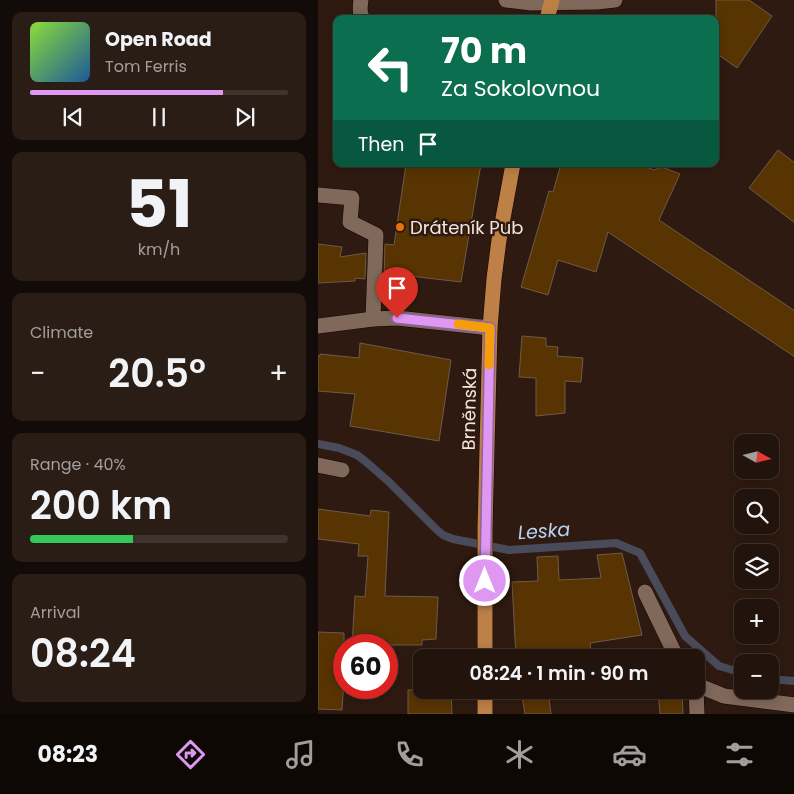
<!DOCTYPE html>
<meta charset="utf-8">
<style>
body{margin:0;font-family:Poppins,sans-serif;background:#2a1d15;color:#f1f3f6;height:100vh;display:flex;flex-direction:column;font-size:19px;white-space:nowrap}
*{box-sizing:border-box;margin:0}
p{font-size:16px;color:#a29e9d}
.icon{flex:none;width:28px;height:28px;fill:none;stroke:currentColor;stroke-width:2;stroke-linecap:round;stroke-linejoin:round}
.map{position:relative;flex:1;overflow:hidden}
.details{display:flex;flex-direction:column;gap:12px;padding:12px;background:#130b07;width:318px}
.details>*{flex:none}
.banner{position:absolute;left:15px;top:15px;width:386px;height:152px;border-radius:10px;box-shadow:0 2px 12px #0003,0 0 0 1px #3f332d;background:#0b6e4f;color:#fff;overflow:hidden}
.needle{width:32px;rotate:98deg}
.controls{position:absolute;left:416px;top:434px;display:grid;gap:10px}
.controls a{display:grid;place-items:center;width:45px;height:45px;border-radius:10px;background:#22140c;box-shadow:0 2px 12px #0003,0 0 0 1px #3f332d;font-size:25px}
.speed{position:absolute;left:15px;top:634px;display:flex;gap:10px;font-size:25px;font-weight:700;text-align:center}
.speed>*{display:grid;place-content:center;width:65px;height:65px;border-radius:50%;background:#22140c;box-shadow:0 2px 12px #0003,0 0 0 1px #3f332d;line-height:1}
.speed .limit{border:8px solid #d22;background:#fff;color:#111}
.pin{position:absolute;display:grid;place-items:center;width:42px;height:42px;color:#fff;margin:-51px -21px;border-radius:50% 50% 50% 0;rotate:-45deg;box-shadow:0 0 5px #0007}
.pin .icon{rotate:45deg}
.me{position:absolute;width:55px;margin:-28px;rotate:0deg;stroke-linejoin:round;filter:drop-shadow(0 0 4px #0008)}
.turn{display:flex;align-items:center;gap:18px;height:105px;padding:0 25px;font-size:22px}
.turn .icon{width:65px;height:65px;stroke-width:2.5}
.turn b{display:block;font-size:35px;line-height:42px}
.then{display:flex;align-items:center;height:48px;padding:0 25px;background:#0003;gap:10px;font-size:19px}
.big{font-size:38px;font-weight:600;line-height:1.1}
.details .tile{flex:1;display:flex;flex-direction:column;justify-content:center;gap:8px;min-width:0;padding:0 18px;border-radius:10px;background:#2a1d15}
.details .dial{align-items:center;gap:0}
.dial b{font-size:65px;line-height:1}
.song{display:flex;align-items:center;gap:15px}
.cover{width:60px;height:60px;border-radius:8px;background:linear-gradient(135deg,hsl(90 70% 55%),hsl(210 70% 35%))}
.played{height:5px;border-radius:2px;background:linear-gradient(90deg,#de98f2 75%,#3f332d 75%)}
.keys{display:flex;justify-content:space-around;direction:ltr}
.heat{display:flex;justify-content:space-between;align-items:center;font-size:28px;direction:ltr}
.charge{height:8px;border-radius:4px;background:linear-gradient(90deg,#34c759 40%,#3f332d 0)}
.trip{position:absolute;left:95px;top:649px;width:292px;height:50px;border-radius:10px;background:#22140c;box-shadow:0 2px 12px #0003,0 0 0 1px #3f332d;font-weight:600;line-height:50px;text-align:center}
.tabs{display:flex;height:80px;justify-content:space-around;align-items:center;background:#0e0805;color:#a29e9d}
.tabs .icon{width:35px;height:35px}
.tabs .active{color:#de98f2}
.tabs b{font-size:22px;color:#f1f3f6}
main{display:flex;flex:1;min-height:0}
.map>svg:first-child{display:block}
</style>
<main>
<section class="details">
<div class="tile">
<div class="song"><i class="cover"></i><div><b>Open Road</b><p>Tom Ferris</p></div></div>
<div class="played"></div>
<div class="keys"><svg class="icon" aria-label="previous" viewBox="0 0 24 24"><path d="M18 5L8 12l10 7zM5 5v14"/></svg><svg class="icon" aria-label="pause" viewBox="0 0 24 24"><path d="M8 5v14M16 5v14"/></svg><svg class="icon" aria-label="next" viewBox="0 0 24 24"><path d="M6 5l10 7-10 7zM19 5v14"/></svg></div>
</div>
<div class="tile dial"><b>51</b><p>km/h</p></div>
<div class="tile"><p>Climate</p>
<div class="heat"><a>−</a><b class="big">20.5°</b><a>+</a></div>
</div>
<div class="tile"><p>Range · 40%</p><b class="big">200 km</b><div class="charge"></div></div>
<div class="tile"><p>Arrival</p><b class="big">08:24</b></div>
</section>
<div class="map">
<svg width="477" height="714" viewBox="0 0 477 714">
<rect width="100%" height="100%" fill="#2e1a10"/>
<g fill="none" stroke-linecap="round" stroke-linejoin="round">
<g stroke="#494b5a" stroke-width="8">
<polyline points="0,444 21,448 39,455 47,461 70,481 119,530 125,535 135,539 191,550 298,543 322,553 367,636 401,666 425,673"/>
<polyline points="452,679 477,681"/>
</g>
</g>
<g fill="#583402" stroke="#6d5b49">
<polygon points="398,0 431,0 454,16 419,68 398,53"/>
<polygon points="460,150 477,163 477,223 431,188"/>
<polygon points="88,164 163,164 143,282 75,274 74,281 66,280 67,244 76,245"/>
<polygon points="243,164 320,164 336,170 344,167 362,174 341,220 477,311 477,357 290,232 278,272 240,260 230,295 203,287 231,191 235,192"/>
<polygon points="0,244 24,247 22,257 48,253 47,279 37,278 37,281 0,283"/>
<polygon points="204,336 228,338 228,346 240,347 239,356 265,358 263,382 247,381 247,413 218,416 218,378 201,377"/>
<polygon points="42,343 133,360 121,441 32,426 37,394 0,391 0,356 2,356 2,354 41,358"/>
<polygon points="0,509 52,516 53,510 71,512 67,596 120,597 118,639 104,640 104,645 34,645 37,596 47,597 50,556 40,556 41,544 0,539"/>
<polygon points="304,553 324,635 272,643 274,658 198,658 194,582 220,581 219,557 240,556 241,580 283,578 279,555"/>
<polygon points="0,632 26,633 26,679 24,710 0,709"/>
<polygon points="90,690 133,690 134,714 90,714"/>
<polygon points="203,690 230,690 233,714 207,714"/>
<polygon points="340,690 364,690 365,714 342,714"/>
</g>
<g fill="none" stroke-linecap="round" stroke-linejoin="round">
<defs>
<g id="lane">
<path d="M43 0C42 6 41 14 45 19"/>
<polyline points="0,195 34,198 32,222 58,235 55,319"/>
</g>
<g id="street">
<polyline points="188,0 213,3 279,2 297,0"/>
<polyline points="0,326 55,319 79,318 172,328"/>
<polyline points="0,465 24,470"/>
<polyline points="327,592 359,658"/>
<polyline points="379,685 406,696 477,705"/>
<polyline points="378,690 379,714"/>
</g>
<g id="primary">
<polyline points="229,19 234,0"/>
<polyline points="167,658 167,529 172,328 176,279 181,240 195,164"/>
<polyline points="167,714 167,690"/>
</g>
</defs>
<use href="#lane" stroke="#150500" stroke-width="16"/>
<use href="#street" stroke="#150500" stroke-width="16"/>
<use href="#primary" stroke="#150500" stroke-width="16"/>
<use href="#lane" stroke="#80685b" stroke-width="15"/>
<use href="#street" stroke="#80685b" stroke-width="15"/>
<use href="#primary" stroke="#bd8147" stroke-width="15"/>
</g>
<g fill="none" stroke-linecap="round" stroke-linejoin="round">
<defs>
<polyline id="route" points="79,318 172,328 167,581"/>
</defs>
<use href="#route" stroke="#90639d" stroke-width="12"/>
<use href="#route" stroke="#de98f2" stroke-width="9"/>
<polyline stroke="#f59e0b" stroke-width="9" points="140,324 172,328 171,365"/>
</g>
<circle fill="#e8710a" stroke="#2e1a10" stroke-width="2" cx="82" cy="227" r="5"/>
<g text-anchor="middle" dominant-baseline="central" stroke-width="5" stroke-linejoin="round" paint-order="stroke">
<g font-size="18" fill="#f3e5dd" stroke="#2e1a10" text-anchor="start">
<text x="92" y="227">Dráteník Pub</text>
</g>
<g font-size="18" fill="#f3e5dd" stroke="#2e1a10">
<text transform="translate(151 409) rotate(-89)">Brněnská</text>
</g>
<g font-size="19" font-style="italic" fill="#b8d2f1" stroke="#2e1a10">
<text transform="translate(226 531) rotate(-4)">Leska</text>
</g>
</g>
</svg>
<div class="controls">
<a><svg class="needle" viewBox="-14 -14 28 28"><path d="M0-13l5 13h-10z" fill="#e53935"/><path d="M0 13l5-13h-10z" fill="#a29e9d"/></svg></a>
<a><svg class="icon" aria-label="search" viewBox="0 0 24 24"><circle cx="10" cy="10" r="6"/><path d="M15 15l6 6"/></svg></a>
<a><svg class="icon" aria-label="layers" viewBox="0 0 24 24"><path d="M12 4l9 5-9 5-9-5zM3 14l9 5 9-5"/></svg></a>
<a>+</a>
<a>−</a>
</div>
<div class="speed"><div class="limit">60</div></div>
<div class="pin" style="left:79px;top:318px;background:#d93025"><svg class="icon" aria-label="arrive" viewBox="0 0 24 24"><path d="M6 21V4h12l-3 4 3 4H6"/></svg></div>
<svg class="me" style="left:167px;top:581px" viewBox="-20 -20 40 40"><circle r="17" fill="#de98f2" stroke="#fff" stroke-width="3"/><path d="M0-11L8 9 0 5-8 9z" fill="#fff"/></svg>
<div class="trip">08:24 · 1 min · 90 m</div>
<div class="banner">
<div class="turn"><svg class="icon" aria-label="left" viewBox="0 0 24 24"><path d="M17 20v-9H6M10 6l-5 5 5 5"/></svg><div><b>70 m</b>Za Sokolovnou</div></div>
<div class="then">Then<svg class="icon" aria-label="arrive" viewBox="0 0 24 24"><path d="M6 21V4h12l-3 4 3 4H6"/></svg></div>
</div>
</div>
</main>
<nav class="tabs">
<b>08:23</b>
<svg class="icon active" aria-label="directions" viewBox="0 0 24 24"><path d="M12 3l9 9-9 9-9-9zM9 14v-3h6M13 9l2 2-2 2"/></svg>
<svg class="icon" aria-label="music" viewBox="0 0 24 24"><path d="M9 18V5l10-2v13"/><circle cx="6" cy="18" r="3"/><circle cx="16" cy="16" r="3"/></svg>
<svg class="icon" aria-label="phone" viewBox="0 0 24 24"><path d="M5 4h4l2 5-3 2q2 4 5 5l2-3 5 2v4C11 20 4 13 5 4z"/></svg>
<svg class="icon" aria-label="climate" viewBox="0 0 24 24"><path d="M12 3v18M4 7l16 10M4 17L20 7"/></svg>
<svg class="icon" aria-label="car" viewBox="0 0 24 24"><path d="M5 17H2v-5l4-1 3-4h7l3 4 3 1v5h-3M9 17h6M6 11h13"/><circle cx="7" cy="17" r="2"/><circle cx="17" cy="17" r="2"/></svg>
<svg class="icon" aria-label="filters" viewBox="0 0 24 24"><path d="M4 7h16M4 17h16"/><circle cx="9" cy="7" r="2"/><circle cx="15" cy="17" r="2"/></svg>
</nav>
